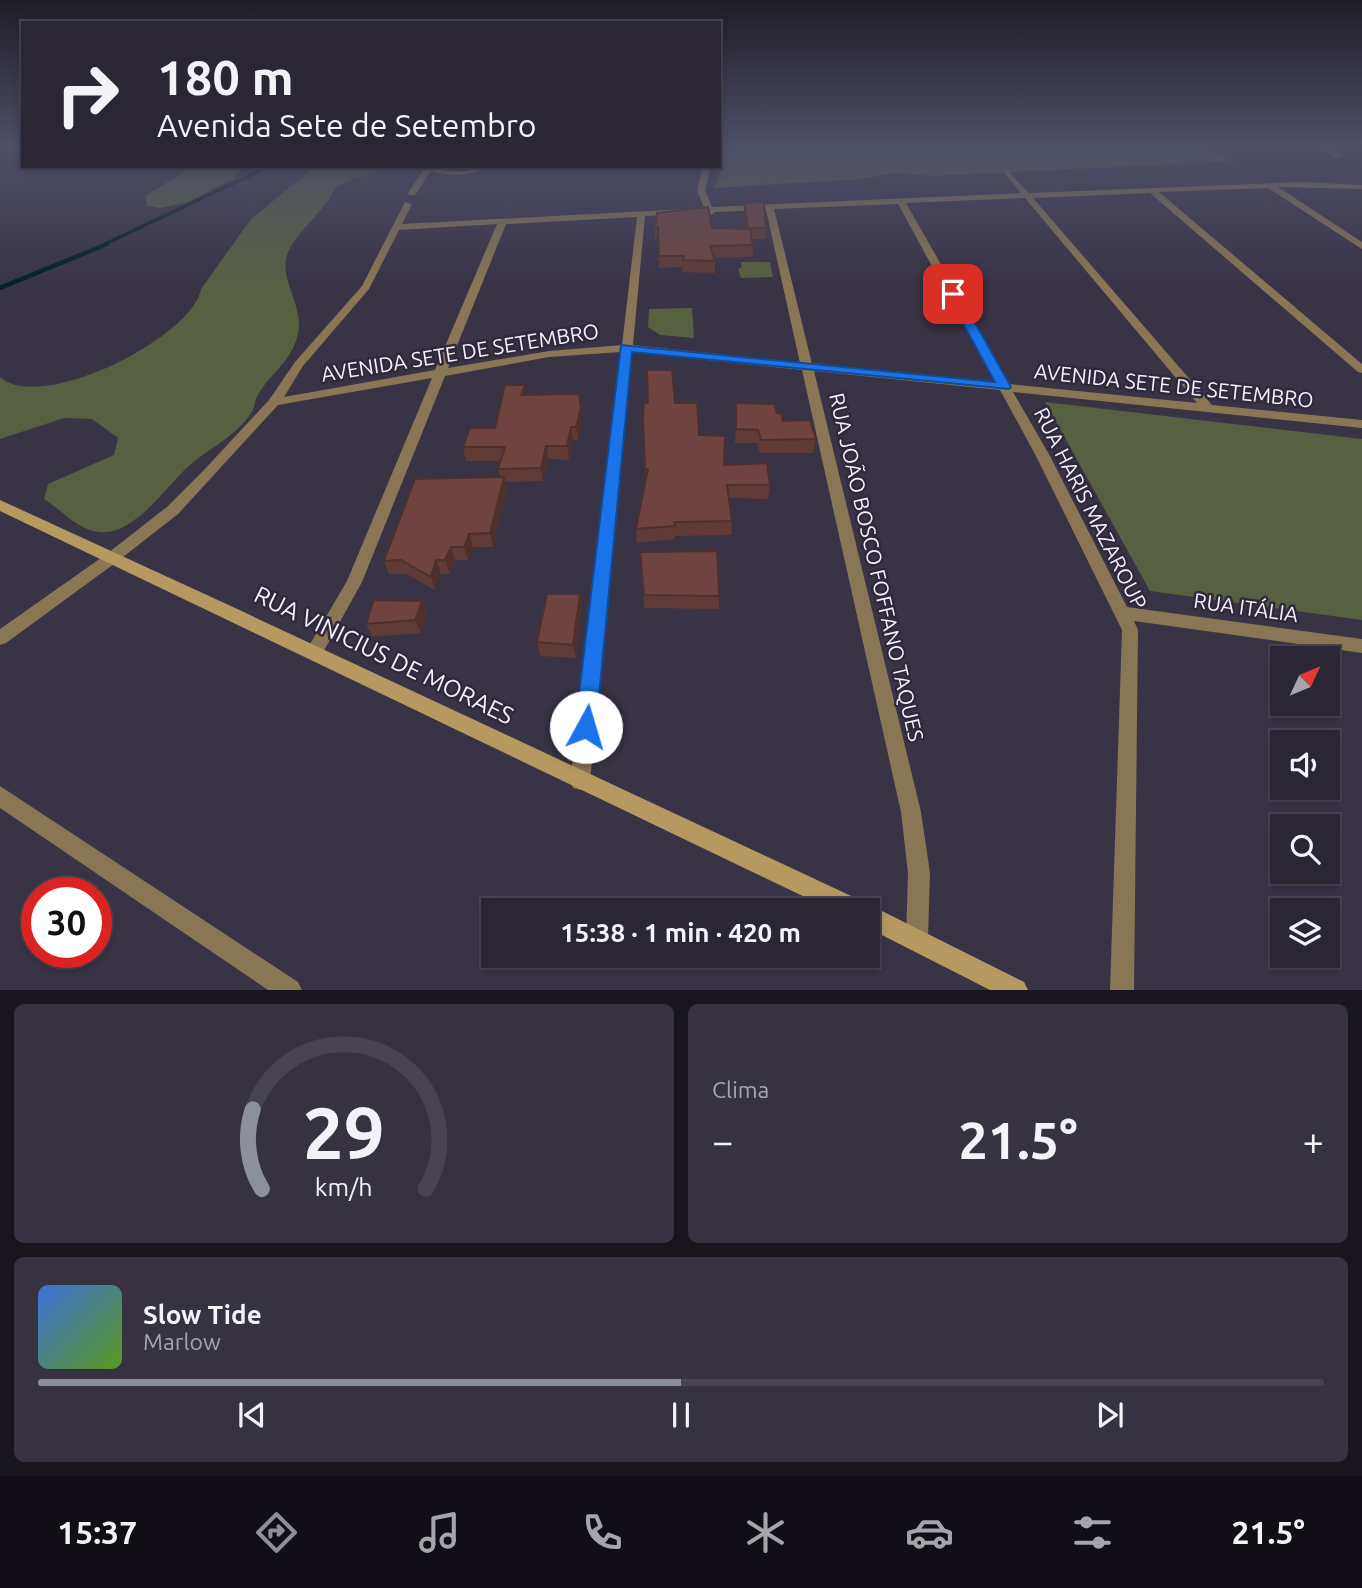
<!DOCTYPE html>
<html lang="pt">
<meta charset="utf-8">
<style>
body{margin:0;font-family:Ubuntu,sans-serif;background:#373240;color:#f1f3f6;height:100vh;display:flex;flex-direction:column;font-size:26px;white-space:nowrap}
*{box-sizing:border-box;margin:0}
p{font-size:23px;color:#a6a5ac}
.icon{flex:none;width:38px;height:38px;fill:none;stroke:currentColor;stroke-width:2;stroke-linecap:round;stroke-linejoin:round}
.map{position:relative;height:990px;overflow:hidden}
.panel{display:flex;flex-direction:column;gap:14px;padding:14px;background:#18151d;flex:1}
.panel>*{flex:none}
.banner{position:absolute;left:21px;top:21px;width:700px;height:147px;border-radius:0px;box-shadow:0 4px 10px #0003,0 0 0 2px #47434f;background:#2b2634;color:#f1f3f6;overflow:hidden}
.needle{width:46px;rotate:46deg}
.tools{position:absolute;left:1270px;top:646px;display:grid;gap:14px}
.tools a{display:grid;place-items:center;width:70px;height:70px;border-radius:0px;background:#2b2634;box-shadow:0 4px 10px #0003,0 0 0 2px #47434f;font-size:35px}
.speed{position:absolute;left:21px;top:877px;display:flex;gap:14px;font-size:35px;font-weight:700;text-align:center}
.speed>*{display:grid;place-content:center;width:91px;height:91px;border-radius:50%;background:#2b2634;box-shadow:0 4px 10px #0003,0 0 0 2px #47434f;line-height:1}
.speed .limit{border:10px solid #d22;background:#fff;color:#111}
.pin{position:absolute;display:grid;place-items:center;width:60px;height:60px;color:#fff;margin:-30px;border-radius:14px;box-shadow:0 4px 10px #0006}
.me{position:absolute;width:77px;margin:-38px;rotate:6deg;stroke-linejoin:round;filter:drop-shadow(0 0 5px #0008)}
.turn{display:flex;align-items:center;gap:24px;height:147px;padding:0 21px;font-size:32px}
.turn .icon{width:91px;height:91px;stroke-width:2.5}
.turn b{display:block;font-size:49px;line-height:60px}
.big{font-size:52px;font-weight:700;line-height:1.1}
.panel .widget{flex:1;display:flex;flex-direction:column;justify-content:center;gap:10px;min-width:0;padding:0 24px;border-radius:10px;background:#373240}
.panel .dial{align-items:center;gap:0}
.dial svg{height:182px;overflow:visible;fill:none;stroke:#47434f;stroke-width:7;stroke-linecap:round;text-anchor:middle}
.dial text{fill:#f1f3f6;stroke:none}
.song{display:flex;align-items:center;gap:21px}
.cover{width:84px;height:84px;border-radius:10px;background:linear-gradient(135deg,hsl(220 70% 55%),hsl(90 70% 35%))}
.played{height:7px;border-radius:4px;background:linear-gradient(90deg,#8c9099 50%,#47434f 50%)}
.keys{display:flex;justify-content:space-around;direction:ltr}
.heat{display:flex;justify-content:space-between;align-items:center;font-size:38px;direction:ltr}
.panel .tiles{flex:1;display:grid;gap:14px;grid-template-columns:1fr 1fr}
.widget:last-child{grid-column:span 2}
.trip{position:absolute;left:481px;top:898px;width:399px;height:70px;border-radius:0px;background:#2b2634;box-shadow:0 4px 10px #0003,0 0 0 2px #47434f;font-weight:700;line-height:70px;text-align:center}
.tab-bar{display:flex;height:112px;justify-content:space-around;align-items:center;background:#110f15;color:#a6a5ac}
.tab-bar .icon{width:49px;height:49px}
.tab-bar .active{color:#8c9099}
.tab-bar b{font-size:32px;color:#f1f3f6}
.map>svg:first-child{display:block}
</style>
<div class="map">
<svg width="1362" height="990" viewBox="0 0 1362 990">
<rect width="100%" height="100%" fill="#393346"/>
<g fill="#576041">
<polygon points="730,146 1202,146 1235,161 932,176 894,173 861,179 714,188"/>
<polygon points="193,166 241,166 234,178 188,202 160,208 147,206 145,197 148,194"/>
<path d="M316 166H393C376 175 354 176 338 186 332 191 331 198 326 203 314 220 301 229 290 248 274 276 305 303 298 334 291 363 271 372 258 395 255 399 255 405 253 410 239 435 209 448 189 466 166 486 134 537 98 532 77 529 61 510 44 499L48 484 114 455 118 438 92 419 64 418 0 439V377C41 414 193 337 201 289L251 219Z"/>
<polygon points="741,262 770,262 773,277 741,278 738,269 741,268"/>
<polygon points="692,308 694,338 660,335 648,327 649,309"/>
<polygon points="1045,402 1362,439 1362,620 1150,591"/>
</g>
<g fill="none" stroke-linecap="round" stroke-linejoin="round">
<polyline stroke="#042027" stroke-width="3.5" points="103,245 270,166"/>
<polyline stroke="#042027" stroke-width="4.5" points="0,288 107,244"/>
<path fill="#887654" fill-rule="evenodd" d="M417 166C431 166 443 172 458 172 470 172 480 166 492 166 469 178 441 177 417 166Z"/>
<g fill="#887654" fill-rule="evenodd">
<polygon points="1317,146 1326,146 1343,156 1336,158"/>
<path d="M703 166H711L705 190 712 207 1021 193 1004 173 1008 171 1029 193 1302 182 1362 185V189L1278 187 1362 242V249L1268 188 1159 192 1362 364V373L1358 372 1150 193 1033 198 1212 405 1362 420V428L1013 392 1050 456 1127 607 1362 639V653L1134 621 1138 630 1134 990H1110L1122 630 1036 456 1000 390 814 371 921 812 930 873 928 938 925 946 917 949 909 946 906 938 908 873 901 812 802 370 632 352 590 781 587 788 580 790 573 788 570 781 621 352 549 357 445 376 362 582 321 656 315 658 309 656 306 651 347 581 432 378 278 405 178 514 118 561 6 643 0 645V629L108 553 168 506 203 471 269 400 295 362 362 286 405 202 412 204 402 224 704 208 697 190ZM1025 198 1197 403 1009 384 906 203ZM898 204 996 383 812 364 774 209ZM766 210 800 363 633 345 645 216 707 213 711 215 715 212ZM637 217 622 345 549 351 448 368 506 224ZM497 224 435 370 284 397 303 366 369 289 399 230Z"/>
<polygon points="425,167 432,169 415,195 409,195 408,193"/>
<polygon points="0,786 298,982 302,990 268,990 0,808"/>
</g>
<polygon fill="#b69961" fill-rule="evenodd" points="0,500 220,601 864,902 865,906 876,908 1024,982 1028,990 990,990 868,928 868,910 832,910 0,511"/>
</g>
<g fill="#5f3a37">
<polygon points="744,203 766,228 766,239 752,239 753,245 753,257 714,258 715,261 715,273 683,272 683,267 659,268 658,238 655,238 655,227 746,229 744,214"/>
<polygon points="526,395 582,421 578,440 573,440 569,460 548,459 543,481 505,482 507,490 493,547 473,547 468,560 455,560 450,574 441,574 435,590 406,574 389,574 384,561 500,477 498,469 501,461 466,461 463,447 495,428"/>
<polygon points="675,403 699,435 724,465 770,485 768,499 729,498 732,521 731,535 675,536 675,539 637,543 636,529 646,482 643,418"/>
<polygon points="736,403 777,413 783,421 816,439 813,453 760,453 757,443 735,443"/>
<polygon points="640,552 719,596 719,609 644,608"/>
<polygon points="580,594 582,607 576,658 540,656 537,642"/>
<polygon points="422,601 427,614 421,633 372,637 366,624"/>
</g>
<g fill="#4e302d">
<polygon points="525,385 527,398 521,395"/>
<polygon points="581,408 582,421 578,440 576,427"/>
<polygon points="571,427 573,440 569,460 567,446"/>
<polygon points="546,446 548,459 543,481 541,468"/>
<polygon points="504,477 507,490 493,547 490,533"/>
<polygon points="469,534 473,547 468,560 464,547"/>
<polygon points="451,547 455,560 450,574 445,560"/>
<polygon points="436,560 441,574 435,590 431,577"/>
<polygon points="580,594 582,607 576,658 573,645"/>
<polygon points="422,601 427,614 421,633 415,620"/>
</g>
<g fill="#6f4440" stroke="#4e302d" stroke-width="2">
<polygon points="764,202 766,228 748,228 744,203"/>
<polygon points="708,207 712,228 750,229 753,245 710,246 715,261 683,260 684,256 659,256 658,227 655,227 657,213"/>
<polygon points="647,370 672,370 675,403 697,403 699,435 725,436 724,465 767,463 770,485 727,485 732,521 674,522 675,526 636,529 648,469 645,469 643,418 644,403 648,403"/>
<polygon points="505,385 525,385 521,395 579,394 581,408 576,427 571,427 567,446 546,446 541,468 498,469 505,447 463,447 470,428 495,428"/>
<polygon points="736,403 774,404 777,413 781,413 783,421 810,420 816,439 761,440 758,430 736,429"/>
<polygon points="504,477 490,533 469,534 464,547 451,547 445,560 436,560 431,577 401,560 384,561 415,479"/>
<polygon points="717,551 719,596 644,595 640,552"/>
<polygon points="547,594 580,594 573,645 537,642"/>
<polygon points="374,600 422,601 415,620 366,624"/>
</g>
<linearGradient id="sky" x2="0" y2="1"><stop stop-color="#1f1c26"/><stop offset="0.51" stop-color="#4e5068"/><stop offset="1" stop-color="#4e5068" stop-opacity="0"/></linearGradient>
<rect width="1362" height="285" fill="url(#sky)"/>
<polygon fill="#1a73e8" stroke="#114b97" stroke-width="2" points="949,292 959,294 1011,387 1009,389 632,352 596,727 593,734 586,737 578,734 575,727 621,345 995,382 947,294"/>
<g text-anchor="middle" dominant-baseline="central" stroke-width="5" stroke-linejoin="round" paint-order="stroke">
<g font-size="21" fill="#f5f1fe" stroke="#2f293b">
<text transform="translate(460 352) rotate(-9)">AVENIDA SETE DE SETEMBRO</text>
<text transform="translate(1174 385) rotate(6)">AVENIDA SETE DE SETEMBRO</text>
<text transform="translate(1091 508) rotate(63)">RUA HARIS MAZAROUP</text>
<text transform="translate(877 567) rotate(77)">RUA JOÃO BOSCO FOFFANO TAQUES</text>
<text transform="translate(1246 607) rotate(8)">RUA ITÁLIA</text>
</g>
<g font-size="24" fill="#f5f1fe" stroke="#2f293b">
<text transform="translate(384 655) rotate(26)">RUA VINICIUS DE MORAES</text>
</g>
</g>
</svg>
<div class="tools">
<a><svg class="needle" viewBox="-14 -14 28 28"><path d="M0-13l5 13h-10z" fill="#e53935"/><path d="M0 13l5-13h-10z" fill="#a6a5ac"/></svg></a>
<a><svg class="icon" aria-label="sound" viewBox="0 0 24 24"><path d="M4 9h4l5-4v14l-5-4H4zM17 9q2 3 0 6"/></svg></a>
<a><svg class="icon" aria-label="search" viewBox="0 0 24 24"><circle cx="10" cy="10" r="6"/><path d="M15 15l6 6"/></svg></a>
<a><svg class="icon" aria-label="layers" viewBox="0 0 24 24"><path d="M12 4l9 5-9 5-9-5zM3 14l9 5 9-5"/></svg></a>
</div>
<div class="speed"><div class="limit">30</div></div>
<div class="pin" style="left:953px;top:294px;background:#d93025"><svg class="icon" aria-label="arrive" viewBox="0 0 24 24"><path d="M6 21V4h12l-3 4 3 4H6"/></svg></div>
<svg class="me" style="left:586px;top:727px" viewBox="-20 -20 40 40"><circle r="19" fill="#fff"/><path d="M0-13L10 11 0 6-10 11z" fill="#1a73e8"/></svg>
<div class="trip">15:38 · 1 min · 420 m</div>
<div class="banner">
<div class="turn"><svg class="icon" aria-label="right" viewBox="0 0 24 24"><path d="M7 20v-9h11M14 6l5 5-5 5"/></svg><div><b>180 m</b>Avenida Sete de Setembro</div></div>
</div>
</div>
<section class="panel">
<div class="tiles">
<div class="widget dial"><svg viewBox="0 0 100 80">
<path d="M14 69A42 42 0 1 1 86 69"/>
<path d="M14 69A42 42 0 0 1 10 34" stroke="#8c9099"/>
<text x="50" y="56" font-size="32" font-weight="700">29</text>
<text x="50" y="72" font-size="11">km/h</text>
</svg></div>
<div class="widget"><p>Clima</p>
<div class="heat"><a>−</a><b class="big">21.5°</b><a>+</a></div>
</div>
<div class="widget">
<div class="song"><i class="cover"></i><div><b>Slow Tide</b><p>Marlow</p></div></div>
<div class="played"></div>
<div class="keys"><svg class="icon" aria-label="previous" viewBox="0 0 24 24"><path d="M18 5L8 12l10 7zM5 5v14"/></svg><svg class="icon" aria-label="pause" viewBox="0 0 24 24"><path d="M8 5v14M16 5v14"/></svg><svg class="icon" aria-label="next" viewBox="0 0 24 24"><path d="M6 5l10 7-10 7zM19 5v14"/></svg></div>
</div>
</div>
</section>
<nav class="tab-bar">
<b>15:37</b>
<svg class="icon active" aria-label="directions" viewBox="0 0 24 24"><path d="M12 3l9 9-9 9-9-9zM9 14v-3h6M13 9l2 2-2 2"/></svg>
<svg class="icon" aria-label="music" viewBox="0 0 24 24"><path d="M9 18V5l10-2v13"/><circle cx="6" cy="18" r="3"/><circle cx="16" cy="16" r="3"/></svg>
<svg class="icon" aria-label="phone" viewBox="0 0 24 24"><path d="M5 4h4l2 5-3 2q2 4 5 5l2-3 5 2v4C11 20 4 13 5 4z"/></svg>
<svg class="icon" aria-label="climate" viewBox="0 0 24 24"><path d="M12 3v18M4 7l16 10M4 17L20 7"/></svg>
<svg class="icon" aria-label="car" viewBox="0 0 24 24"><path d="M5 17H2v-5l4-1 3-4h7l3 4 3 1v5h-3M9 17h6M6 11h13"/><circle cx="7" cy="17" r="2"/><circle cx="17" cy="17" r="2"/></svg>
<svg class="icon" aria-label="filters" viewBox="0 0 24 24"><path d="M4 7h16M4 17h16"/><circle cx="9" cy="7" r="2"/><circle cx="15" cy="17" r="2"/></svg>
<b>21.5°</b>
</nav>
